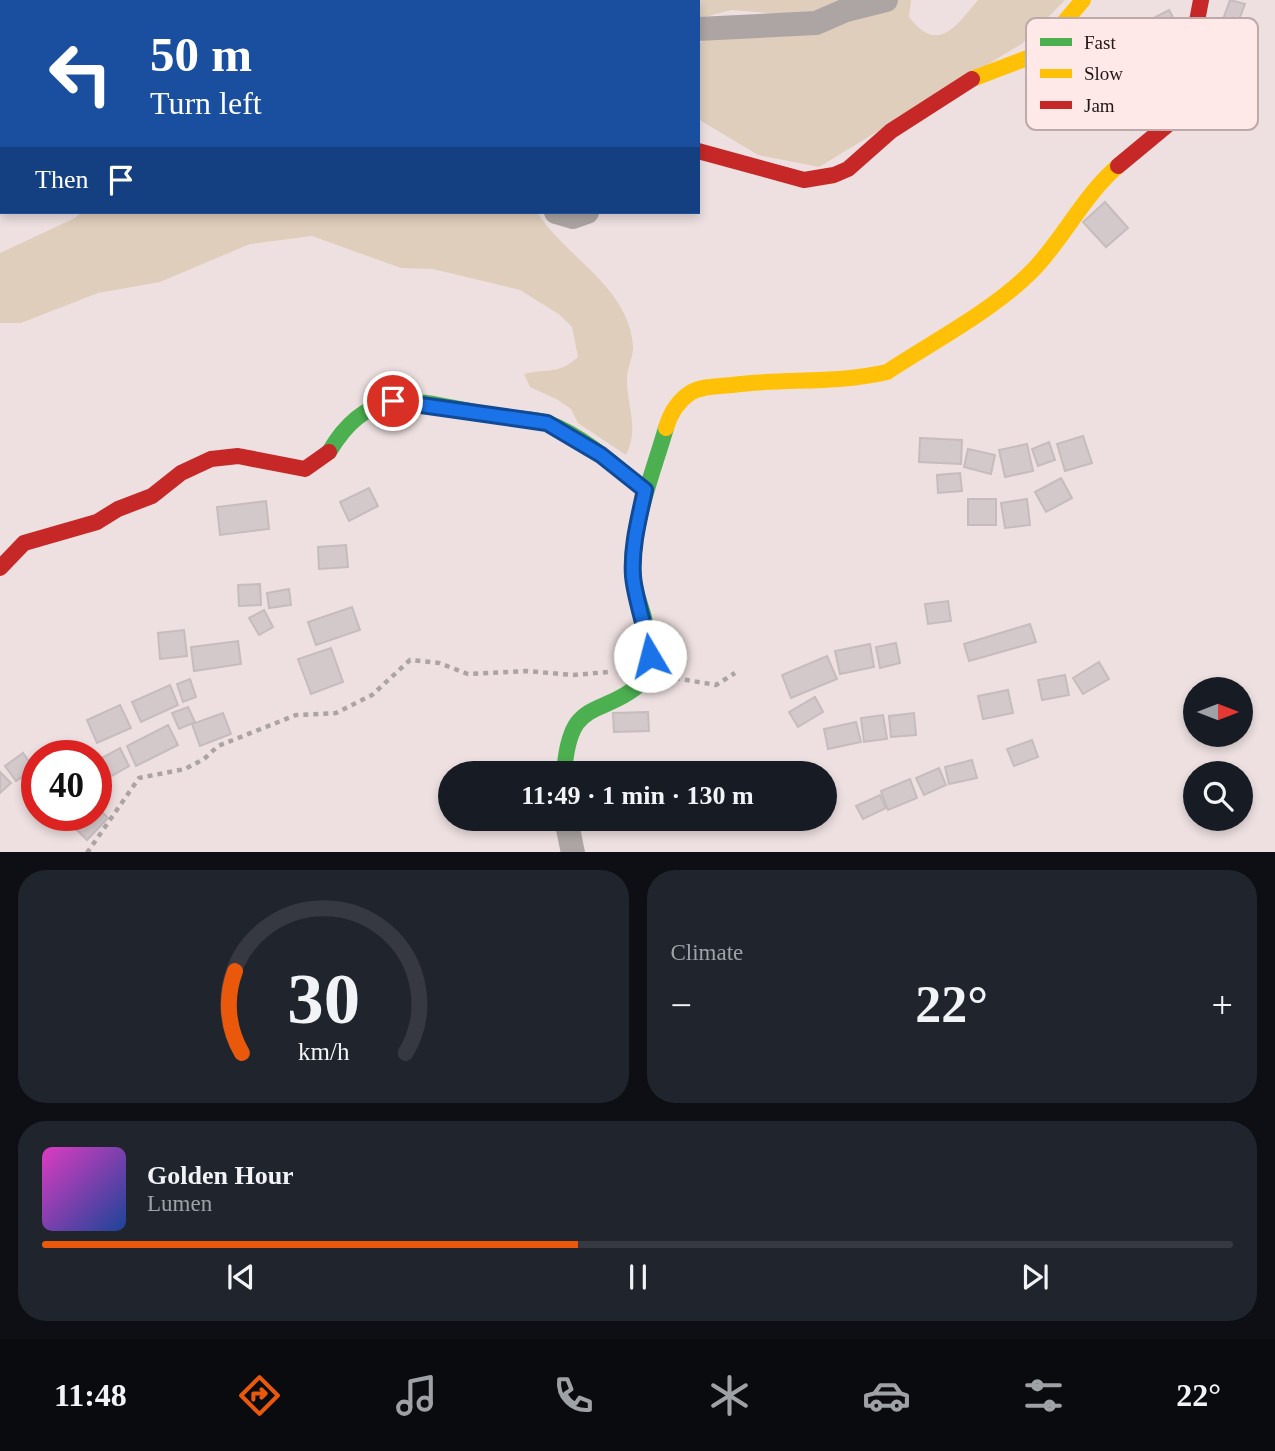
<!DOCTYPE html>
<meta charset="utf-8">
<style>
body{margin:0;font-family:"Times New Roman",serif;background:#20242c;color:#f1f3f6;height:100vh;display:flex;flex-direction:column;font-size:26px;white-space:nowrap}
*{box-sizing:border-box;margin:0}
p{font-size:23px;color:#9ea1a6}
.icon{flex:none;width:38px;height:38px;fill:none;stroke:currentColor;stroke-width:2;stroke-linecap:round;stroke-linejoin:round}
.map{position:relative;height:852px;overflow:hidden}
.panel{display:flex;flex-direction:column;gap:18px;padding:18px;background:#0d0f14;flex:1}
.panel>*{flex:none}
.banner{position:absolute;left:0px;top:0px;width:700px;height:214px;box-shadow:0 4px 10px #0003;background:#1a4fa0;color:#fff;overflow:hidden}
.needle{width:46px;rotate:90deg}
.fabs{position:absolute;left:1183px;top:677px;display:grid;gap:14px}
.fabs a{display:grid;place-items:center;width:70px;height:70px;border-radius:50%;background:#171b24;box-shadow:0 4px 10px #0003;font-size:35px}
.speed{position:absolute;left:21px;top:740px;display:flex;gap:14px;font-size:35px;font-weight:700;text-align:center}
.speed>*{display:grid;place-content:center;width:91px;height:91px;border-radius:50%;background:#171b24;box-shadow:0 4px 10px #0003;line-height:1}
.speed .limit{border:10px solid #d22;background:#fff;color:#111}
.pin{position:absolute;display:grid;place-items:center;width:60px;height:60px;color:#fff;margin:-30px;border:4px solid #fff;border-radius:50%;box-shadow:0 2px 7px #0007}
.me{position:absolute;width:77px;margin:-38px;rotate:352deg;stroke-linejoin:round;filter:drop-shadow(0 0 5px #0008)}
.turn{display:flex;align-items:center;gap:24px;height:147px;padding:0 35px;font-size:32px}
.turn .icon{width:91px;height:91px;stroke-width:2.5}
.turn b{display:block;font-size:49px;line-height:60px}
.then{display:flex;align-items:center;height:66px;padding:0 35px;background:#0003;gap:14px;font-size:26px}
.big{font-size:52px;font-weight:800;line-height:1.1}
.panel .widget{flex:1;display:flex;flex-direction:column;justify-content:center;gap:10px;min-width:0;padding:0 24px;border-radius:28px;background:#20242c}
.panel .dial{align-items:center;gap:0}
.dial svg{height:182px;overflow:visible;fill:none;stroke:#363941;stroke-width:7;stroke-linecap:round;text-anchor:middle}
.dial text{fill:#f1f3f6;stroke:none}
.song{display:flex;align-items:center;gap:21px}
.cover{width:84px;height:84px;border-radius:10px;background:linear-gradient(135deg,hsl(310 70% 55%),hsl(220 70% 35%))}
.played{height:7px;border-radius:4px;background:linear-gradient(90deg,#ea580c 45%,#363941 45%)}
.keys{display:flex;justify-content:space-around;direction:ltr}
.heat{display:flex;justify-content:space-between;align-items:center;font-size:38px;direction:ltr}
.panel .tiles{flex:1;display:grid;gap:18px;grid-template-columns:1fr 1fr}
.widget:last-child{grid-column:span 2}
.trip{position:absolute;left:438px;top:761px;width:399px;height:70px;border-radius:35px;background:#171b24;box-shadow:0 4px 10px #0003;font-weight:800;line-height:70px;text-align:center}
.dock{display:flex;height:112px;justify-content:space-around;align-items:center;background:#090b0e;color:#9ea1a6}
.dock .icon{width:49px;height:49px}
.dock .current{color:#ea580c}
.dock b{font-size:32px;color:#f1f3f6}
.map>svg:first-child{display:block}
</style>
<div class="map">
<svg width="1275" height="853" viewBox="0 0 1275 853">
<rect width="100%" height="100%" fill="#eee0e0"/>
<g fill="#e0cebc">
<path d="M647 0H911L909 17C938 55 956 26 978 0H1065L1023 43 819 167 758 155 698 119V43L779 14 731 10 698 19V2H645Z"/>
<path d="M82 212H537C566 258 628 286 633 345 634 357 626 369 627 382 628 409 639 429 626 455L578 423 571 409 558 400 530 387 524 374C548 368 558 375 578 357L572 327 560 315 520 290 433 269 401 268 312 236 250 244 160 282 98 293 21 323H0V253L75 218Z"/>
</g>
<g fill="#d3c9ca" stroke="#c6bcbd" stroke-width="2">
<polygon points="1230,0 1245,4 1235,30 1221,25"/>
<polygon points="1169,10 1179,28 1158,40 1148,21"/>
<polygon points="1105,202 1128,228 1106,247 1083,222"/>
<polygon points="1083,436 1092,463 1065,471 1057,444"/>
<polygon points="920,438 962,440 961,464 919,462"/>
<polygon points="1049,442 1055,460 1038,466 1032,449"/>
<polygon points="1027,444 1033,471 1005,477 999,450"/>
<polygon points="968,449 995,455 991,474 964,467"/>
<polygon points="960,473 962,491 938,493 937,475"/>
<polygon points="1061,478 1072,498 1046,512 1035,492"/>
<polygon points="369,488 378,506 349,521 340,502"/>
<rect x="968" y="499" width="28" height="26"/>
<polygon points="1027,499 1030,525 1005,528 1001,503"/>
<polygon points="266,501 269,529 220,535 217,507"/>
<polygon points="346,545 348,567 319,569 318,547"/>
<polygon points="260,584 261,605 239,606 238,585"/>
<polygon points="289,589 291,605 269,608 267,593"/>
<polygon points="948,601 951,621 928,624 925,604"/>
<polygon points="352,607 360,630 316,645 308,622"/>
<polygon points="264,610 273,627 259,635 249,618"/>
<polygon points="1030,624 1036,642 969,661 964,644"/>
<polygon points="184,630 187,656 160,659 158,633"/>
<polygon points="238,641 241,664 194,671 191,647"/>
<polygon points="896,643 900,663 880,668 876,647"/>
<polygon points="870,644 874,667 840,674 835,651"/>
<polygon points="331,648 343,682 311,694 298,659"/>
<polygon points="827,656 837,679 791,698 782,675"/>
<polygon points="1099,662 1109,679 1083,694 1073,678"/>
<polygon points="1065,675 1069,695 1042,700 1038,680"/>
<polygon points="190,679 196,697 183,702 177,684"/>
<polygon points="170,685 178,705 141,722 132,702"/>
<polygon points="1008,690 1013,713 983,719 978,696"/>
<polygon points="815,697 823,712 798,727 789,712"/>
<polygon points="120,705 131,728 97,743 87,720"/>
<polygon points="188,707 195,722 179,729 172,713"/>
<polygon points="648,712 649,731 614,732 613,713"/>
<polygon points="223,713 231,734 200,746 192,724"/>
<polygon points="914,713 916,735 891,737 889,716"/>
<polygon points="883,715 887,739 864,742 861,718"/>
<polygon points="856,722 861,742 828,749 824,729"/>
<polygon points="168,725 178,745 136,766 127,746"/>
<polygon points="1032,740 1038,757 1014,766 1007,749"/>
<polygon points="120,748 129,766 103,781 96,770 96,761"/>
<polygon points="23,753 34,768 16,781 5,766"/>
<polygon points="972,760 977,778 949,784 945,767"/>
<polygon points="939,768 946,785 924,795 916,778"/>
<polygon points="0,772 11,783 0,793"/>
<polygon points="910,779 917,798 888,810 881,791"/>
<polygon points="880,795 886,808 863,819 856,806"/>
<polygon points="96,806 108,818 87,840 73,826 83,816 96,816"/>
</g>
<g fill="none" stroke-linecap="round" stroke-linejoin="round">
<g stroke="#aca4a4" stroke-width="4.5" stroke-dasharray="5 5" stroke-linecap="butt">
<polyline points="675,678 716,685 735,673"/>
<polyline points="87,853 139,778 185,769 204,759 218,746 296,715 336,713 372,695 410,660 439,663 468,674 526,671 573,675 608,672"/>
</g>
<g stroke="#aca5a4" stroke-width="24">
<polyline points="698,29 816,23 846,10 886,0"/>
<polyline points="556,212 573,217 587,212"/>
<polyline points="566,819 573,853"/>
</g>
<g stroke="#4caf50" stroke-width="16">
<path d="M329 452C371 380 420 402 489 415 507 419 530 417 548 423 583 436 616 466 645 490"/>
<path d="M564 774C570 690 602 723 649 676 650 658 649 640 645 622 642 607 634 591 633 575 632 523 652 476 666 428"/>
</g>
<g stroke="#ffc107" stroke-width="16">
<polyline points="972,79 1030,57 1043,47 1083,0"/>
<path d="M666 428C670 414 678 401 690 393 701 386 719 386 732 385 783 378 837 384 887 372 934 341 994 310 1033 270 1064 238 1083 196 1118 166"/>
</g>
<g stroke="#c62828" stroke-width="16">
<polyline points="698,151 804,180 834,175 848,169 891,131 972,79"/>
<polyline points="1118,166 1171,122 1183,95 1201,0"/>
<polyline points="0,568 24,543 97,522 118,509 152,496 181,473 211,459 238,456 305,469 329,452"/>
</g>
</g>
<g fill="none" stroke-linecap="round" stroke-linejoin="round">
<defs>
<path id="route" d="M393 401 547 423 601 455 645 490C639 518 631 547 633 576 635 600 647 630 650 656"/>
</defs>
<use href="#route" stroke="#114b97" stroke-width="18"/>
<use href="#route" stroke="#1a73e8" stroke-width="12"/>
</g>
<rect x="1026" y="18" width="232" height="112" rx="10" fill="#fee9e8" stroke="#bbaaa9" stroke-width="2"/>
<rect x="1040" y="38" width="32" height="8" fill="#4caf50"/>
<rect x="1040" y="69" width="32" height="9" fill="#ffc107"/>
<rect x="1040" y="101" width="32" height="8" fill="#c62828"/>
<g font-size="19" fill="#1f1616">
<text x="1084" y="49">Fast</text>
<text x="1084" y="80">Slow</text>
<text x="1084" y="112">Jam</text>
</g>
</svg>
<div class="fabs">
<a><svg class="needle" viewBox="-14 -14 28 28"><path d="M0-13l5 13h-10z" fill="#e53935"/><path d="M0 13l5-13h-10z" fill="#9ea1a6"/></svg></a>
<a><svg class="icon" aria-label="search" viewBox="0 0 24 24"><circle cx="10" cy="10" r="6"/><path d="M15 15l6 6"/></svg></a>
</div>
<div class="speed"><div class="limit">40</div></div>
<div class="pin" style="left:393px;top:401px;background:#d93025"><svg class="icon" aria-label="arrive" viewBox="0 0 24 24"><path d="M6 21V4h12l-3 4 3 4H6"/></svg></div>
<svg class="me" style="left:650px;top:656px" viewBox="-20 -20 40 40"><circle r="19" fill="#fff"/><path d="M0-13L10 11 0 6-10 11z" fill="#1a73e8"/></svg>
<div class="trip">11:49 · 1 min · 130 m</div>
<div class="banner">
<div class="turn"><svg class="icon" aria-label="left" viewBox="0 0 24 24"><path d="M17 20v-9H6M10 6l-5 5 5 5"/></svg><div><b>50 m</b>Turn left</div></div>
<div class="then">Then<svg class="icon" aria-label="arrive" viewBox="0 0 24 24"><path d="M6 21V4h12l-3 4 3 4H6"/></svg></div>
</div>
</div>
<section class="panel">
<div class="tiles">
<div class="widget dial"><svg viewBox="0 0 100 80">
<path d="M14 69A42 42 0 1 1 86 69"/>
<path d="M14 69A42 42 0 0 1 11 33" stroke="#ea580c"/>
<text x="50" y="56" font-size="32" font-weight="700">30</text>
<text x="50" y="72" font-size="11">km/h</text>
</svg></div>
<div class="widget"><p>Climate</p>
<div class="heat"><a>−</a><b class="big">22°</b><a>+</a></div>
</div>
<div class="widget">
<div class="song"><i class="cover"></i><div><b>Golden Hour</b><p>Lumen</p></div></div>
<div class="played"></div>
<div class="keys"><svg class="icon" aria-label="previous" viewBox="0 0 24 24"><path d="M18 5L8 12l10 7zM5 5v14"/></svg><svg class="icon" aria-label="pause" viewBox="0 0 24 24"><path d="M8 5v14M16 5v14"/></svg><svg class="icon" aria-label="next" viewBox="0 0 24 24"><path d="M6 5l10 7-10 7zM19 5v14"/></svg></div>
</div>
</div>
</section>
<nav class="dock">
<b>11:48</b>
<svg class="icon current" aria-label="directions" viewBox="0 0 24 24"><path d="M12 3l9 9-9 9-9-9zM9 14v-3h6M13 9l2 2-2 2"/></svg>
<svg class="icon" aria-label="music" viewBox="0 0 24 24"><path d="M9 18V5l10-2v13"/><circle cx="6" cy="18" r="3"/><circle cx="16" cy="16" r="3"/></svg>
<svg class="icon" aria-label="phone" viewBox="0 0 24 24"><path d="M5 4h4l2 5-3 2q2 4 5 5l2-3 5 2v4C11 20 4 13 5 4z"/></svg>
<svg class="icon" aria-label="climate" viewBox="0 0 24 24"><path d="M12 3v18M4 7l16 10M4 17L20 7"/></svg>
<svg class="icon" aria-label="car" viewBox="0 0 24 24"><path d="M5 17H2v-5l4-1 3-4h7l3 4 3 1v5h-3M9 17h6M6 11h13"/><circle cx="7" cy="17" r="2"/><circle cx="17" cy="17" r="2"/></svg>
<svg class="icon" aria-label="filters" viewBox="0 0 24 24"><path d="M4 7h16M4 17h16"/><circle cx="9" cy="7" r="2"/><circle cx="15" cy="17" r="2"/></svg>
<b>22°</b>
</nav>
